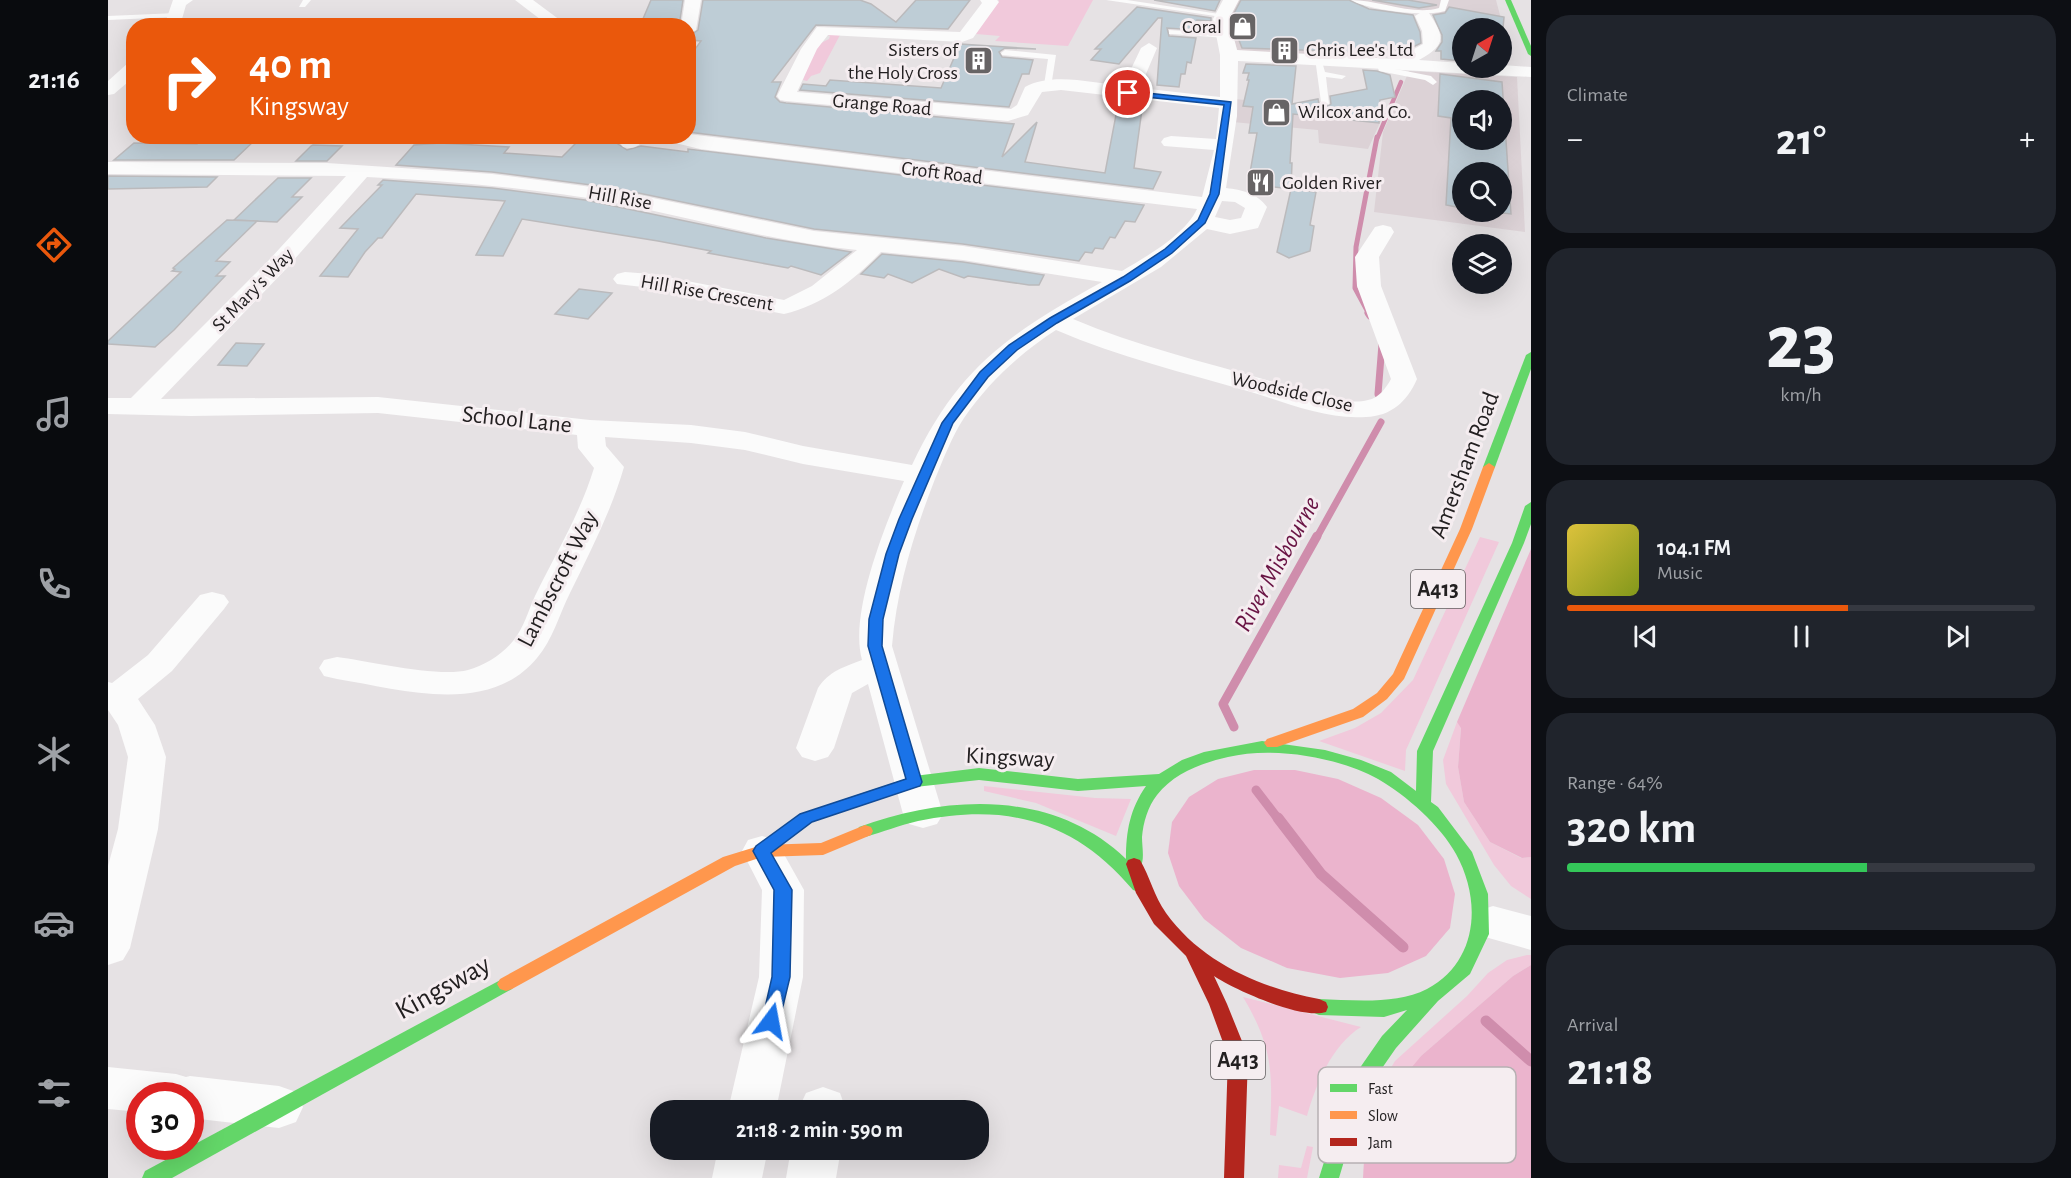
<!DOCTYPE html>
<meta charset="utf-8">
<style>
body{margin:0;font-family:"Alegreya Sans",sans-serif;background:#20242c;color:#f1f3f6;height:100vh;display:flex;flex-direction:column;font-size:22px;white-space:nowrap}
*{box-sizing:border-box;margin:0}
p{font-size:20px;color:#9ea1a6}
.icon{flex:none;width:33px;height:33px;fill:none;stroke:currentColor;stroke-width:2;stroke-linecap:round;stroke-linejoin:round}
.map{position:relative;flex:1;overflow:hidden}
.sheet{display:flex;flex-direction:column;gap:15px;padding:15px;background:#0d0f14;width:540px}
.sheet>*{flex:none}
.banner{position:absolute;left:18px;top:18px;width:570px;height:126px;border-radius:24px;box-shadow:0 6px 24px #0002;background:#ea580c;color:#fff;overflow:hidden}
.needle{width:39px;rotate:39deg}
.fabs{position:absolute;left:1344px;top:18px;display:grid;gap:12px}
.fabs a{display:grid;place-items:center;width:60px;height:60px;border-radius:50%;background:#171b24;box-shadow:0 6px 24px #0002;font-size:30px}
.speed{position:absolute;left:18px;top:1082px;display:flex;gap:12px;font-size:30px;font-weight:700;text-align:center}
.speed>*{display:grid;place-content:center;width:78px;height:78px;border-radius:50%;background:#171b24;box-shadow:0 6px 24px #0002;line-height:1}
.speed .limit{border:9px solid #d22;background:#fff;color:#111}
.pin{position:absolute;display:grid;place-items:center;width:51px;height:51px;color:#fff;margin:-26px;border:3px solid #fff;border-radius:50%;box-shadow:0 2px 6px #0007}
.me{position:absolute;width:66px;margin:-33px;rotate:13deg;stroke-linejoin:round;filter:drop-shadow(0 0 4px #0008)}
.turn{display:flex;align-items:center;gap:21px;height:126px;padding:0 24px;font-size:27px}
.turn .icon{width:78px;height:78px;stroke-width:2.5}
.turn b{display:block;font-size:42px;line-height:51px}
.big{font-size:45px;font-weight:700;line-height:1.1}
.sheet .tile{flex:1;display:flex;flex-direction:column;justify-content:center;gap:9px;min-width:0;padding:0 21px;border-radius:24px;background:#20242c}
.sheet .dial{align-items:center;gap:0}
.dial b{font-size:78px;line-height:1}
.song{display:flex;align-items:center;gap:18px}
.cover{width:72px;height:72px;border-radius:9px;background:linear-gradient(135deg,hsl(50 70% 55%),hsl(70 70% 35%))}
.played{height:6px;border-radius:3px;background:linear-gradient(90deg,#ea580c 60%,#363941 60%)}
.keys{display:flex;justify-content:space-around;direction:ltr}
.heat{display:flex;justify-content:space-between;align-items:center;font-size:33px;direction:ltr}
.charge{height:9px;border-radius:4px;background:linear-gradient(90deg,#34c759 64%,#363941 0)}
.trip{position:absolute;left:542px;top:1100px;width:339px;height:60px;border-radius:24px;background:#171b24;box-shadow:0 6px 24px #0002;font-weight:700;line-height:60px;text-align:center}
main{display:flex;flex:1;min-height:0}
.dock{display:flex;flex-direction:column;width:108px;justify-content:space-around;align-items:center;background:#090b0e;color:#9ea1a6}
.dock .icon{width:42px;height:42px}
.dock .current{color:#ea580c}
.dock b{font-size:27px;color:#f1f3f6}
.map>svg:first-child{display:block}
</style>
<main>
<nav class="dock">
<b>21:16</b>
<svg class="icon current" aria-label="directions" viewBox="0 0 24 24"><path d="M12 3l9 9-9 9-9-9zM9 14v-3h6M13 9l2 2-2 2"/></svg>
<svg class="icon" aria-label="music" viewBox="0 0 24 24"><path d="M9 18V5l10-2v13"/><circle cx="6" cy="18" r="3"/><circle cx="16" cy="16" r="3"/></svg>
<svg class="icon" aria-label="phone" viewBox="0 0 24 24"><path d="M5 4h4l2 5-3 2q2 4 5 5l2-3 5 2v4C11 20 4 13 5 4z"/></svg>
<svg class="icon" aria-label="climate" viewBox="0 0 24 24"><path d="M12 3v18M4 7l16 10M4 17L20 7"/></svg>
<svg class="icon" aria-label="car" viewBox="0 0 24 24"><path d="M5 17H2v-5l4-1 3-4h7l3 4 3 1v5h-3M9 17h6M6 11h13"/><circle cx="7" cy="17" r="2"/><circle cx="17" cy="17" r="2"/></svg>
<svg class="icon" aria-label="filters" viewBox="0 0 24 24"><path d="M4 7h16M4 17h16"/><circle cx="9" cy="7" r="2"/><circle cx="15" cy="17" r="2"/></svg>
</nav>
<div class="map">
<svg width="1423" height="1178" viewBox="0 0 1423 1178">
<rect width="100%" height="100%" fill="#e6e2e4"/>
<g fill="#dcd2d6" fill-rule="evenodd">
<polygon points="1130,0 1388,0 1393,19 1335,15 1256,3 1255,18 1274,59 1130,52 1120,23 1124,7"/>
<path d="M1301 71 1409 77 1417 232 1266 212 1275 132ZM1354 100H1394V140H1354ZM1354 172H1394V212H1354Z"/>
<polygon points="1127,99 1276,114 1260,149 1211,143 1210,130 1125,122"/>
</g>
<g fill="#f1c9db">
<polygon points="891,0 985,0 960,46 887,41 892,36 868,34"/>
<polygon points="718,34 732,35 712,73 703,76 699,81 695,80 703,56 711,44 721,39 722,36"/>
<polygon points="1372,537 1391,542 1298,750 1297,771 1211,741 1247,728 1273,713 1305,680"/>
<polygon points="1349,722 1353,727 1350,767 1356,802 1382,842 1413,858 1423,857 1423,899 1403,886 1386,865 1338,784 1335,760"/>
<polygon points="876,786 987,798 1023,799 1008,836 928,803 876,791"/>
<polygon points="1419,955 1423,955 1423,965 1405,976 1313,1056 1260,1131 1258,1139 1243,1135 1287,1061 1359,996 1380,973 1399,960"/>
<path d="M1135 997 1253 1027C1224 1045 1208 1084 1199 1116L1171 1106 1168 1136 1162 1135C1164 1075 1167 1051 1135 997Z"/>
<polygon points="1199,1146 1205,1147 1199,1178 1170,1178 1171,1165 1193,1168"/>
</g>
<g fill="#ebb4cd">
<polygon points="1423,549 1423,857 1414,858 1382,842 1356,802 1350,767 1353,728 1349,722"/>
<polygon points="1146,770 1187,770 1230,779 1273,798 1310,825 1336,859 1347,894 1342,928 1318,956 1280,973 1232,978 1179,968 1133,948 1096,919 1071,886 1060,853 1064,822 1081,797 1110,779"/>
<polygon points="1423,965 1423,1178 1255,1178 1257,1143 1273,1105 1313,1056 1405,976"/>
</g>
<g fill="none" stroke-linecap="round" stroke-linejoin="round">
<polyline stroke="#cf8dac" stroke-width="4.5" points="1269,139 1293,82"/>
<polyline stroke="#cf8dac" stroke-width="5" points="1261,314 1247,288 1248,247 1269,137"/>
<g stroke="#cf8dac" stroke-width="7">
<polyline points="1260,313 1262,316"/>
<polyline points="1270,394 1274,344"/>
<polyline points="1209,537 1273,422"/>
</g>
<g stroke="#cf8dac" stroke-width="9">
<polyline points="1126,727 1115,704 1209,536"/>
<polyline points="1148,790 1171,820"/>
</g>
<g stroke="#cf8dac" stroke-width="11">
<polyline points="1170,818 1213,874 1295,947"/>
<polyline points="1378,1021 1423,1061"/>
</g>
</g>
<g fill="#becdd6" stroke="#bbbabc" stroke-width="1.5" fill-rule="evenodd">
<polygon points="543,0 575,0 571,26 532,26"/>
<polygon points="595,0 752,0 763,4 788,22 808,0 862,0 840,29 708,25 664,82 673,82 667,97 672,102 678,103 906,124 894,157 929,122 917,162 997,173 1011,99 1035,102 1026,168 1053,172 1045,189 580,132 580,59 593,41 580,40 580,37 590,30"/>
<polygon points="1046,0 1112,0 1107,11"/>
<polygon points="1133,0 1241,0 1261,9 1305,15 1312,32 1313,43 1299,50 1269,49 1272,56 1252,55 1251,52 1134,48 1123,19"/>
<polygon points="1264,0 1300,0 1329,5 1311,8"/>
<polygon points="1029,7 1103,18 1103,21 1089,20 1088,30 1059,28 1061,36 1088,38 1083,63 1079,62 1077,74 1073,74 1071,87 1049,85 1054,18 1050,18 1011,64 983,60 993,49 987,49"/>
<polygon points="1341,7 1396,17 1395,28 1354,28 1354,61 1333,59 1333,51 1328,51 1334,42 1334,35 1325,15 1337,13"/>
<polygon points="852,44 928,49 897,48 891,52 894,57 925,60 921,74 914,74 901,107 692,90 695,84 718,86 722,80 833,88"/>
<polygon points="1138,64 1188,66 1184,104 1210,99 1211,104 1220,106 1223,104 1222,96 1259,89 1255,70 1269,71 1282,75 1287,97 1272,100 1271,123 1185,114 1182,163 1184,163 1183,189 1140,184 1149,133 1141,133 1145,107 1135,106 1141,80 1139,80 1141,73 1135,73"/>
<path d="M1332 74 1394 82 1403 214 1386 212H1394V172H1354V208L1338 205 1343 118 1330 116ZM1354 100H1394V140H1354Z"/>
<polygon points="475,136 513,138 510,144 519,150 533,146 580,152 580,149 1036,205 1027,222 1017,221 1007,238 1002,237 995,249 987,248 984,253 977,252 971,261 855,244 706,229 506,188 384,172 288,165 306,145 332,143 401,147 396,153 454,157"/>
<polygon points="118,139 147,140 126,160 6,160 26,143 89,144 92,141"/>
<polygon points="203,146 205,145 234,146 219,161 188,161"/>
<polygon points="0,176 109,177 99,187 0,189"/>
<polygon points="170,178 203,178 184,197 194,197 169,222 126,220"/>
<polygon points="275,180 384,188 477,200 658,238 743,252 713,275 683,266 680,268 600,253 603,251 550,241 414,219 395,256 368,255 397,201 308,194 274,238 270,238 257,252 240,277 212,276 250,229 232,228 274,185 270,185"/>
<polygon points="1183,189 1208,192 1202,225 1206,226 1202,251 1181,258 1169,252"/>
<polygon points="119,220 149,221 108,261 122,262 108,276 117,276 66,330 47,347 0,344 0,341 73,272 64,271 67,269 65,268"/>
<polygon points="774,254 855,262 936,275 931,285 921,285 860,276 856,278 831,269 804,283 780,274 776,278 753,274"/>
<polygon points="471,289 504,293 480,319 447,314"/>
<polygon points="128,343 156,344 139,366 110,365"/>
</g>
<g fill="none" stroke-linecap="round" stroke-linejoin="round">
<g fill="#fbfbfb" fill-rule="evenodd">
<polygon points="195,0 203,0 197,7 191,7"/>
<polygon points="998,0 1019,0 1118,15 1114,17"/>
<path d="M1243 0C1270 0 1306 16 1331 8L1333 0H1341L1337 11C1318 17 1259 10 1243 0Z"/>
<polygon points="69,13 69,17 66,17 0,20 0,16"/>
<polygon points="1061,30 1118,34 1122,36 1118,38 1064,34 1061,34"/>
<polygon points="897,50 948,55 943,87 936,85 940,59 894,55 893,53"/>
<polygon points="1207,58 1213,58 1217,72 1238,76 1234,79 1218,77 1221,104 1213,102"/>
<polygon points="1268,62 1274,62 1277,67 1323,76 1329,82 1325,85 1317,80 1271,71"/>
</g>
<g fill="#fbfbfb" fill-rule="evenodd">
<polygon points="65,0 85,0 78,5 72,26 56,26"/>
<polygon points="407,0 425,0 460,26 441,26"/>
<polygon points="577,0 593,0 588,30 580,35 580,26 573,26"/>
<path d="M872 0H889L891 2 865 38 854 42 720 35 709 49 689 92 903 109 909 105 917 87C944 72 985 83 1015 86L1033 48 1041 43 1049 48 1032 88 1112 97V55L1105 19 1115 0H1131L1121 19 1129 50 1288 59 1315 44 1314 31 1307 16 1315 11 1321 13C1338 39 1337 45 1311 60L1354 63V68H1394V65L1423 67V77L1130 61 1129 116 1118 188C1134 190 1149 193 1159 207L1150 228 1122 234 1099 229 1053 267 965 319C1029 346 1096 362 1162 381 1189 388 1233 407 1260 400 1271 398 1278 388 1283 379L1249 286 1247 257 1267 227 1275 225 1283 227 1286 232 1271 257 1273 286 1309 379C1299 402 1283 416 1258 417 1219 420 1179 403 1143 392 1077 373 1011 357 948 330 911 354 881 382 856 418 844 436 835 460 827 479 806 533 789 587 784 646L835 814 829 824 815 828 801 824 795 814 760 684 744 693 726 748 720 757 707 761 694 757 688 748 710 688C721 671 736 667 754 660 741 613 777 526 796 481L695 464 637 450 583 443 497 437 498 446 516 467C503 512 482 552 462 593 451 615 445 639 429 658 380 717 292 689 229 679L216 676 211 668 216 660 229 657C261 661 331 678 360 670 376 666 395 654 405 641 416 628 420 611 427 596 448 553 472 514 486 468L470 448 469 435 270 413 83 416 0 414V398H23L161 260 238 176 0 174V162L219 163 384 174 506 190 706 231 855 246 1014 271C1039 256 1076 236 1089 209L592 149 555 140 553 136H580V134L1094 197 1106 150 1056 146 1053 142 1056 138 1063 136 1108 139 1111 108 953 90 934 92 920 115 900 121 678 101 672 100 669 96 693 49 709 27 852 32 874 3ZM259 177C342 181 426 188 508 203 588 219 668 242 749 250L704 286 676 300 543 274 517 272 509 274 505 279 509 284 543 288 676 314C715 305 745 281 773 252L855 260 994 282C902 333 850 367 804 465L695 446 637 432 583 425 482 420 270 397 53 399 177 270ZM1114 201 1127 202 1137 208 1133 218 1122 220 1107 217Z"/>
<polygon points="156,21 188,21 196,26 148,26"/>
<polygon points="26,62 26,77 6,94 0,95 0,81 20,63"/>
<path d="M517 136H538C532 146 526 150 515 147L512 143Z"/>
<polygon points="104,592 116,595 121,602 116,609 64,671 30,699 47,725 58,757 50,829 22,948 15,960 0,965 0,866 10,829 20,757 10,725 0,710 0,682 4,683 40,655 92,595"/>
<polygon points="654,836 668,840 696,890 695,977 668,1110 620,1110 651,977 654,890 634,851 640,840"/>
<polygon points="1385,906 1423,916 1423,950 1370,935 1363,923 1370,911"/>
<polygon points="0,1067 68,1074 78,1077 82,1076 171,1086 188,1092 195,1107 188,1122 171,1128 82,1118 82,1095 32,1095 32,1112 0,1109"/>
<polygon points="715,1087 732,1093 738,1110 690,1110 698,1093"/>
<polygon points="610,1149 660,1149 654,1178 604,1178"/>
<polygon points="683,1149 733,1149 728,1178 678,1178"/>
</g>
<g fill="#63d668" fill-rule="evenodd">
<polygon points="1397,0 1403,0 1423,46 1423,56 1420,54"/>
<polygon points="1423,352 1423,369 1387,467 1385,470 1377,470 1375,467 1418,355"/>
<path d="M1423 502V524L1416 543 1325 751 1323 802 1330 807 1364 852 1380 894 1381 934 1362 974 1330 1001 1288 1048 1256 1094 1231 1178H1211L1240 1085 1274 1036 1299 1010 1276 1017 1211 1015 1204 1012 1202 1007 1204 1002 1211 999C1244 1000 1288 1005 1319 989 1370 962 1374 901 1348 854 1333 826 1298 795 1270 779 1230 757 1165 746 1120 757 1094 763 1066 773 1049 795 1040 806 1035 823 1034 837 1034 847 1037 860 1032 868L1028 870 1040 885 1037 890 1031 892 1025 890C966 820 899 803 810 821 792 825 775 832 757 837L751 835 749 831 751 827C840 795 945 789 1018 859 1018 831 1022 809 1038 786L970 791 871 780 807 787 704 822 660 855 654 857 648 855 646 851 648 847 692 814 806 776 871 768 970 779 1051 774 1074 760 1096 752 1154 741 1217 750 1253 760 1283 772 1308 791 1309 751 1404 543 1417 506Z"/>
<polygon points="398,977 404,979 407,984 404,989 64,1178 34,1178 37,1171"/>
</g>
<g fill="#ff974d" fill-rule="evenodd">
<polygon points="1381,463 1387,467 1364,529 1296,679 1279,699 1255,717 1169,747 1159,747 1156,743 1159,739 1245,709 1269,693 1285,674 1352,529 1375,467"/>
<polygon points="757,825 763,827 765,831 763,835 715,855 654,857 627,866 404,989 398,991 392,989 389,984 392,979 615,857 654,845 713,843"/>
</g>
<path fill="#b3261e" fill-rule="evenodd" d="M1026 858 1032 860C1042 877 1046 896 1058 913 1094 963 1153 988 1211 999L1218 1002 1220 1007 1218 1012C1194 1020 1127 990 1106 976L1119 1004 1140 1056 1136 1178H1116L1120 1056 1101 1004 1078 956 1046 924 1028 893 1018 864 1020 860Z"/>
</g>
<polygon fill="#1a73e8" stroke="#114b97" stroke-width="1.5" points="1020,91 1123,102 1111,194 1097,223 1064,253 1022,281 949,323 909,350 880,377 845,423 804,519 791,554 775,619 774,646 814,782 812,786 704,822 663,853 684,890 682,977 670,1027 663,1029 657,1027 654,1021 664,977 666,890 645,851 648,846 692,814 798,779 760,646 761,619 778,554 791,519 834,423 872,372 901,345 942,318 1015,277 1057,249 1090,220 1102,194 1116,105 1018,95 1018,92"/>
<defs>
<symbol id="shop-square" viewBox="-11 -11 22 22"><rect x="-9" y="-9" width="18" height="18" rx="4" fill="#676465" stroke="#f5edf0"/><path d="M-5-2.5h2.3a2.7 3.5 0 0 1 5.4 0H5L5.5 6h-11ZM-1.5-2.5h3a1.5 2.3 0 0 0-3 0Z" fill="#fff"/></symbol>
<symbol id="building-square" viewBox="-11 -11 22 22"><rect x="-9" y="-9" width="18" height="18" rx="4" fill="#676465" stroke="#f5edf0"/><path d="M-4-6H4V6H1V3H-1V6H-4ZM-2.5-4.3h1.7v1.8h-1.7ZM.8-4.3h1.7v1.8H.8ZM-2.5-1h1.7V.8h-1.7ZM.8-1h1.7V.8H.8Z" fill="#fff"/></symbol>
<symbol id="restaurant-square" viewBox="-11 -11 22 22"><rect x="-9" y="-9" width="18" height="18" rx="4" fill="#676465" stroke="#f5edf0"/><path d="M-5-6h1v4h1v-4h1v4h1v-4h1v5L-1.5 .5V6h-2V.5L-5-1ZM5-6V6H3V1.5H1.5Q1.5-4 5-6Z" fill="#fff"/></symbol>
</defs>
<g fill-rule="evenodd">
<use href="#shop-square" x="1118" y="10" width="33" height="33"/>
<use href="#building-square" x="1160" y="34" width="33" height="33"/>
<use href="#building-square" x="854" y="44" width="33" height="33"/>
<use href="#shop-square" x="1152" y="96" width="33" height="33"/>
<use href="#restaurant-square" x="1136" y="166" width="33" height="33"/>
</g>
<g text-anchor="middle" dominant-baseline="central" stroke-width="6" stroke-linejoin="round" paint-order="stroke">
<g font-size="20" fill="#232021" stroke="#f5edf0" text-anchor="start">
<text x="1114" y="27" text-anchor="end">Coral</text>
<text x="850" y="50" text-anchor="end">Sisters of<tspan x="850" dy="23">the Holy Cross</tspan></text>
<text x="1198" y="50">Chris Lee's Ltd</text>
<text x="1190" y="112">Wilcox and Co.</text>
<text x="1174" y="183">Golden River</text>
</g>
<g font-size="20" fill="#232021" stroke="#f5edf0">
<text transform="translate(774 105) rotate(5)">Grange Road</text>
<text transform="translate(834 173) rotate(7)">Croft Road</text>
<text transform="translate(512 198) rotate(10)">Hill Rise</text>
<text transform="translate(145 290) rotate(-46)">St Mary's Way</text>
<text transform="translate(599 293) rotate(10)">Hill Rise Crescent</text>
<text transform="translate(1184 392) rotate(13)">Woodside Close</text>
</g>
<g fill="#f5edf0" stroke="#625e5f" stroke-width="1.5">
<rect x="1303" y="570" width="54" height="38" rx="4.5"/>
<rect x="1103" y="1041" width="54" height="38" rx="4.5"/>
</g>
<g font-size="22" font-weight="bold" fill="#232021">
<text x="1330" y="589">A413</text>
<text x="1130" y="1060">A413</text>
</g>
<g font-size="24" fill="#232021" stroke="#f5edf0">
<text transform="translate(409 420) rotate(6)">School Lane</text>
<text transform="translate(1357 465) rotate(-69)">Amersham Road</text>
<text transform="translate(450 579) rotate(-63)">Lambscroft Way</text>
<text transform="translate(902 758) rotate(3)">Kingsway</text>
</g>
<g font-size="26" font-style="italic" fill="#691444" stroke="#f5edf0">
<text transform="translate(1169 564) rotate(-61)">River Misbourne</text>
</g>
<g font-size="28" fill="#232021" stroke="#f5edf0">
<text transform="translate(335 988) rotate(-29)">Kingsway</text>
</g>
</g>
<rect x="1210" y="1067" width="198" height="96" rx="9" fill="#f5edf0" stroke="#b6b0b2" stroke-width="1.5"/>
<rect x="1222" y="1084" width="27" height="8" fill="#63d668"/>
<rect x="1222" y="1111" width="27" height="8" fill="#ff974d"/>
<rect x="1222" y="1138" width="27" height="8" fill="#b3261e"/>
<g font-size="16" fill="#232021">
<text x="1260" y="1094">Fast</text>
<text x="1260" y="1121">Slow</text>
<text x="1260" y="1148">Jam</text>
</g>
</svg>
<div class="fabs">
<a><svg class="needle" viewBox="-14 -14 28 28"><path d="M0-13l5 13h-10z" fill="#e53935"/><path d="M0 13l5-13h-10z" fill="#9ea1a6"/></svg></a>
<a><svg class="icon" aria-label="sound" viewBox="0 0 24 24"><path d="M4 9h4l5-4v14l-5-4H4zM17 9q2 3 0 6"/></svg></a>
<a><svg class="icon" aria-label="search" viewBox="0 0 24 24"><circle cx="10" cy="10" r="6"/><path d="M15 15l6 6"/></svg></a>
<a><svg class="icon" aria-label="layers" viewBox="0 0 24 24"><path d="M12 4l9 5-9 5-9-5zM3 14l9 5 9-5"/></svg></a>
</div>
<div class="speed"><div class="limit">30</div></div>
<div class="pin" style="left:1020px;top:93px;background:#d93025"><svg class="icon" aria-label="arrive" viewBox="0 0 24 24"><path d="M6 21V4h12l-3 4 3 4H6"/></svg></div>
<svg class="me" style="left:663px;top:1021px" viewBox="-20 -20 40 40"><path d="M0-17L14 15 0 8-14 15z" fill="#1a73e8" stroke="#fff" stroke-width="4"/></svg>
<div class="trip">21:18 · 2 min · 590 m</div>
<div class="banner">
<div class="turn"><svg class="icon" aria-label="right" viewBox="0 0 24 24"><path d="M7 20v-9h11M14 6l5 5-5 5"/></svg><div><b>40 m</b>Kingsway</div></div>
</div>
</div>
<section class="sheet">
<div class="tile"><p>Climate</p>
<div class="heat"><a>−</a><b class="big">21°</b><a>+</a></div>
</div>
<div class="tile dial"><b>23</b><p>km/h</p></div>
<div class="tile">
<div class="song"><i class="cover"></i><div><b>104.1 FM</b><p>Music</p></div></div>
<div class="played"></div>
<div class="keys"><svg class="icon" aria-label="previous" viewBox="0 0 24 24"><path d="M18 5L8 12l10 7zM5 5v14"/></svg><svg class="icon" aria-label="pause" viewBox="0 0 24 24"><path d="M8 5v14M16 5v14"/></svg><svg class="icon" aria-label="next" viewBox="0 0 24 24"><path d="M6 5l10 7-10 7zM19 5v14"/></svg></div>
</div>
<div class="tile"><p>Range · 64%</p><b class="big">320 km</b><div class="charge"></div></div>
<div class="tile"><p>Arrival</p><b class="big">21:18</b></div>
</section>
</main>
